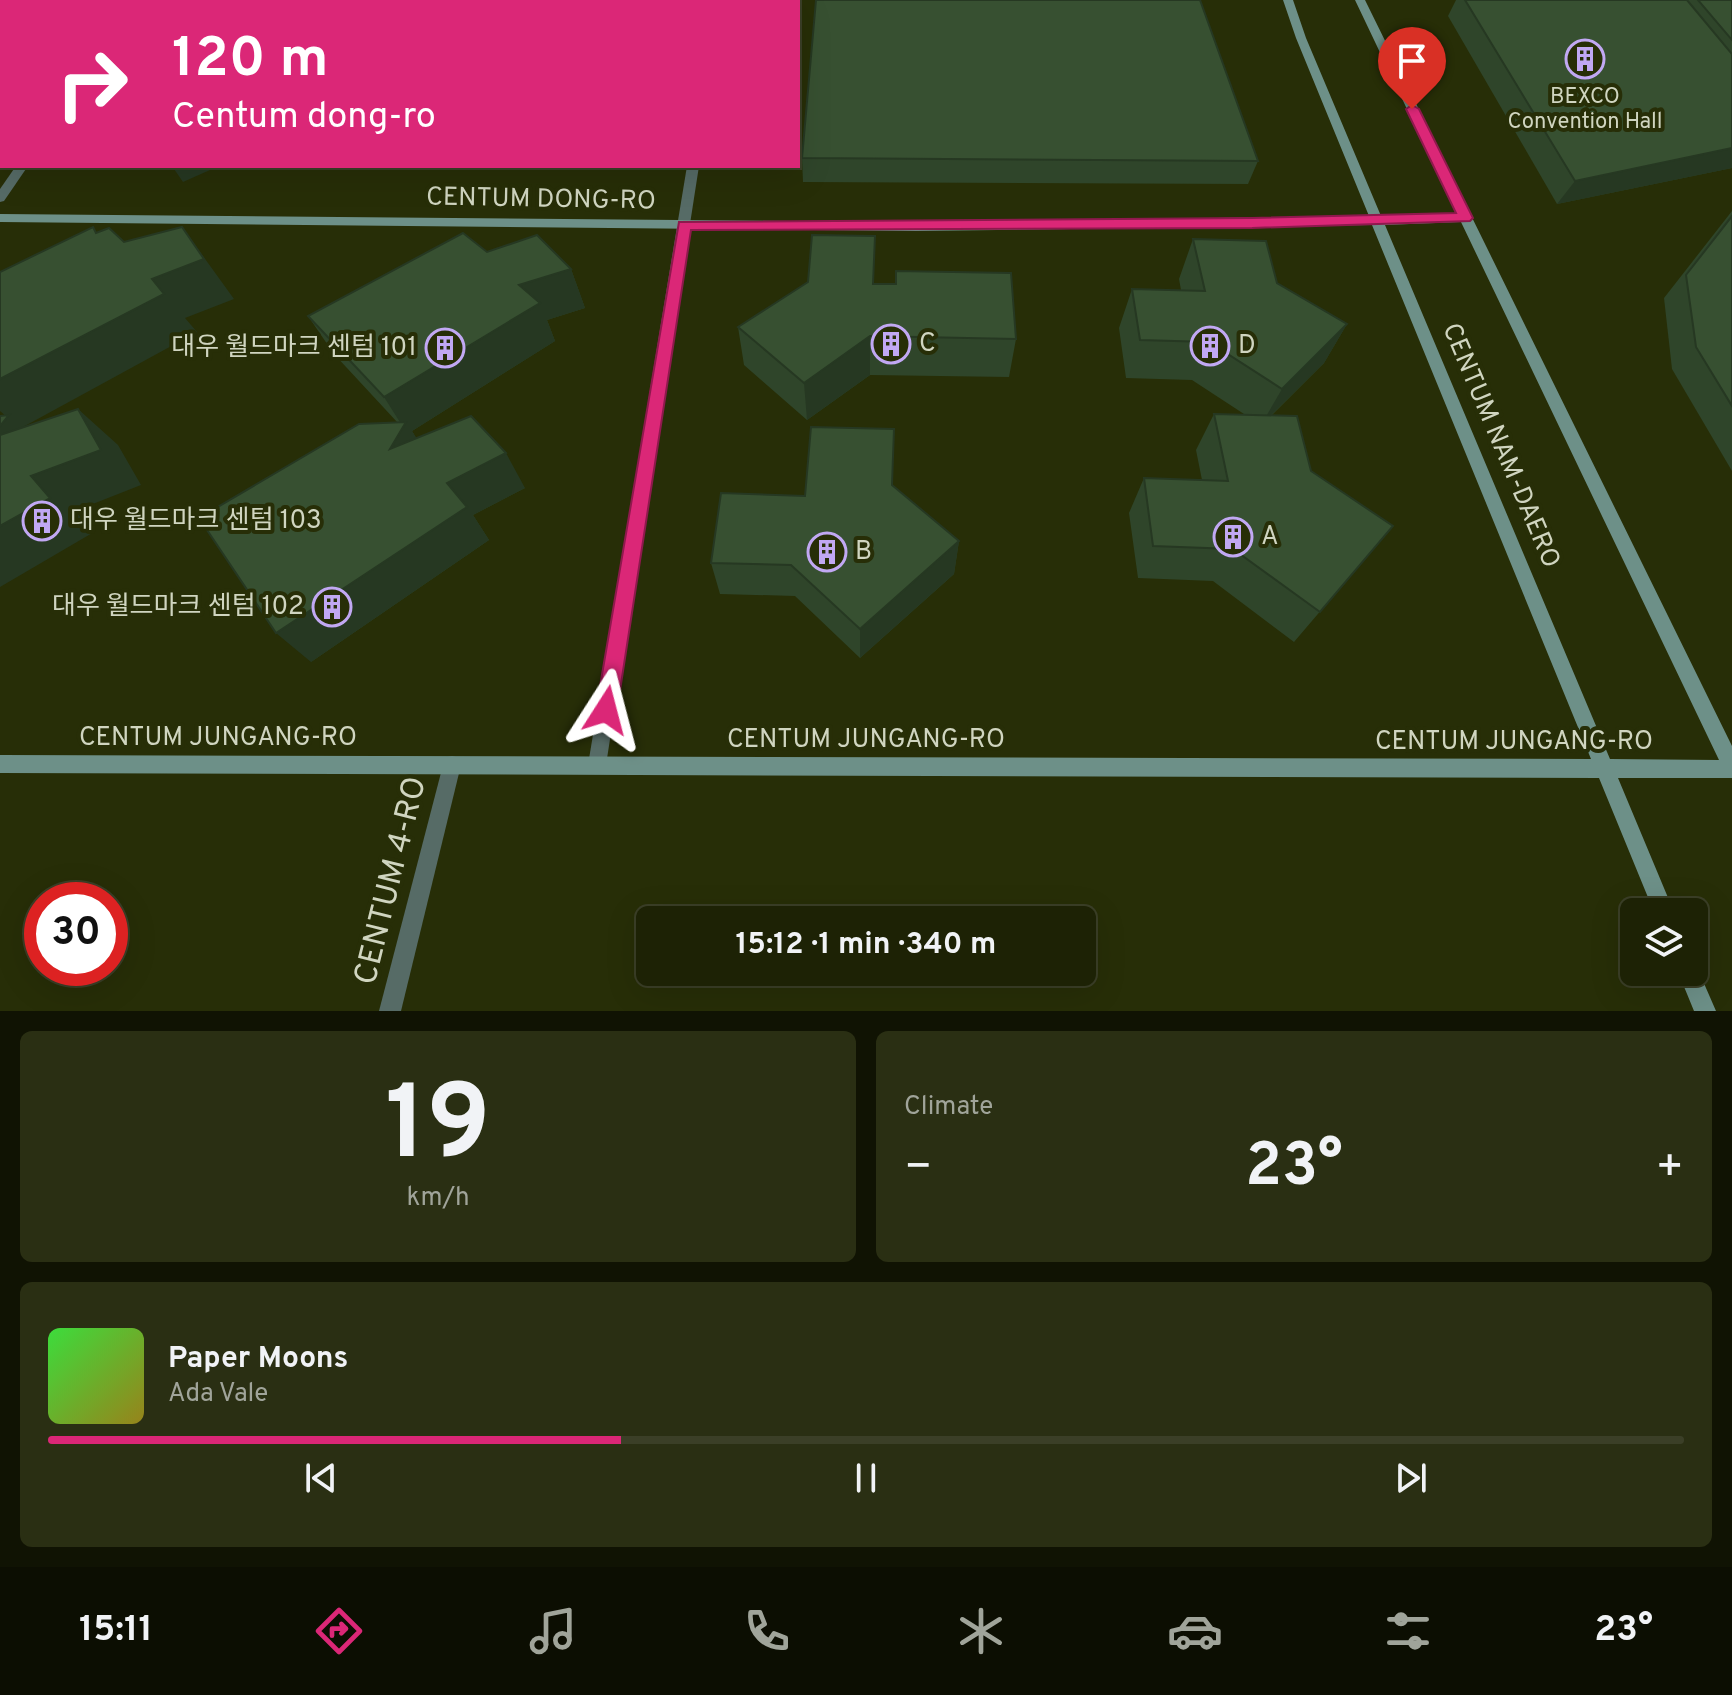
<!DOCTYPE html>
<meta charset="utf-8">
<style>
body{margin:0;font-family:Overpass,"Noto Sans KR",sans-serif;background:#2a2f13;color:#f1f3f6;height:100vh;display:flex;flex-direction:column;font-size:30px;white-space:nowrap}
*{box-sizing:border-box;margin:0}
p{font-size:26px;color:#a0a49a}
.icon{flex:none;width:44px;height:44px;fill:none;stroke:currentColor;stroke-width:2;stroke-linecap:round;stroke-linejoin:round}
.map{position:relative;height:1011px;overflow:hidden}
.panel{display:flex;flex-direction:column;gap:20px;padding:20px;background:#101303;flex:1}
.panel>*{flex:none}
.hud{position:absolute;left:0px;top:0px;width:800px;height:168px;box-shadow:0 8px 32px #0002,0 0 0 2px #3b3f27;background:#db2777;color:#fff;overflow:hidden}
.controls{position:absolute;left:1620px;top:898px;display:grid;gap:16px}
.controls a{display:grid;place-items:center;width:88px;height:88px;border-radius:12px;background:#1d2205;box-shadow:0 8px 32px #0002,0 0 0 2px #3b3f27;font-size:40px}
.speed{position:absolute;left:24px;top:882px;display:flex;gap:16px;font-size:40px;font-weight:700;text-align:center}
.speed>*{display:grid;place-content:center;width:104px;height:104px;border-radius:50%;background:#1d2205;box-shadow:0 8px 32px #0002,0 0 0 2px #3b3f27;line-height:1}
.speed .limit{border:12px solid #d22;background:#fff;color:#111}
.pin{position:absolute;display:grid;place-items:center;width:68px;height:68px;color:#fff;margin:-82px -34px;border-radius:50% 50% 50% 0;rotate:-45deg;box-shadow:0 0 8px #0007}
.pin .icon{rotate:45deg}
.me{position:absolute;width:88px;margin:-44px;rotate:9deg;stroke-linejoin:round;filter:drop-shadow(0 0 6px #0008)}
.turn{display:flex;align-items:center;gap:28px;height:168px;padding:0 40px;font-size:36px}
.turn .icon{width:104px;height:104px;stroke-width:2.5}
.turn b{display:block;font-size:56px;line-height:68px}
.big{font-size:60px;font-weight:700;line-height:1.1}
.panel .tile{flex:1;display:flex;flex-direction:column;justify-content:center;gap:12px;min-width:0;padding:0 28px;border-radius:12px;background:#2a2f13}
.panel .dial{align-items:center;gap:0}
.dial b{font-size:104px;line-height:1}
.song{display:flex;align-items:center;gap:24px}
.cover{width:96px;height:96px;border-radius:12px;background:linear-gradient(135deg,hsl(120 70% 55%),hsl(50 70% 35%))}
.played{height:8px;border-radius:4px;background:linear-gradient(90deg,#db2777 35%,#3b3f27 35%)}
.keys{display:flex;justify-content:space-around;direction:ltr}
.heat{display:flex;justify-content:space-between;align-items:center;font-size:44px;direction:ltr}
.panel .tiles{flex:1;display:grid;gap:20px;grid-template-columns:1fr 1fr}
.tile:last-child{grid-column:span 2}
.trip{position:absolute;left:636px;top:906px;width:460px;height:80px;border-radius:12px;background:#1d2205;box-shadow:0 8px 32px #0002,0 0 0 2px #3b3f27;font-weight:700;line-height:80px;text-align:center}
.dock{display:flex;height:128px;justify-content:space-around;align-items:center;background:#0c0e02;color:#a0a49a}
.dock .icon{width:56px;height:56px}
.dock .selected{color:#db2777}
.dock b{font-size:36px;color:#f1f3f6}
.map>svg:first-child{display:block}
</style>
<div class="map">
<svg width="1732" height="1011" viewBox="0 0 1732 1011">
<rect width="100%" height="100%" fill="#272e07"/>
<g fill="none" stroke-linecap="round" stroke-linejoin="round">
<g fill="#566b66" fill-rule="evenodd">
<rect x="710" y="0" width="10" height="2"/>
<polygon points="16,166 28,166 4,201 0,202 0,189"/>
<polygon points="687,166 699,166 606,765 604,772 597,774 590,772 588,765"/>
<polygon points="452,756 459,758 461,765 401,1011 379,1011 443,765 445,758"/>
</g>
<g fill="#6d9088" fill-rule="evenodd">
<polygon points="0,0 42,0 0,4"/>
<path d="M1283 0H1293L1306 38 1381 216 1457 214 1355 0H1365L1732 746V778H1618L1674 912H1654L1599 778 0 773V755L1591 759 1372 225 916 231 0 222V214L916 222 1369 216 1296 38ZM1461 222 1719 760 1610 759 1385 225Z"/>
<polygon points="1694,964 1696,965 1716,1011 1694,1011 1678,972 1694,972"/>
</g>
</g>
<g fill="#2f452a">
<polygon points="1456,0 1732,0 1732,168 1557,204 1448,16"/>
<polygon points="802,158 1258,161 1248,184 803,182"/>
<polygon points="1732,211 1732,471 1672,369 1664,298"/>
<polygon points="1193,239 1277,283 1347,324 1324,363 1272,415 1311,471 1393,526 1294,642 1213,581 1138,578 1129,513 1144,478 1202,480 1196,450 1214,414 1244,414 1192,380 1126,378 1119,328 1132,289 1181,290 1179,279"/>
<polygon points="487,252 571,269 585,308 547,320 555,341 412,431 416,438 525,488 473,515 489,540 311,662 397,422 334,354 308,316"/>
<polygon points="874,284 1016,339 1009,377 870,375 807,420 744,365 738,327"/>
<polygon points="892,485 959,541 954,574 860,658 795,596 720,594 711,563 805,496"/>
</g>
<g fill="#263822">
<polygon points="2,46 2,108 0,111 0,49"/>
<polygon points="1732,148 1732,168 1557,204 1575,181"/>
<polygon points="172,166 219,166 183,182"/>
<polygon points="182,227 234,299 185,318 197,332 23,427 0,449 0,426 7,417 0,411 0,379 152,279"/>
<polygon points="571,269 585,308 547,320 555,341 412,431 429,458 390,449 403,427 384,397 519,285"/>
<polygon points="1347,324 1324,363 1261,425 1282,389"/>
<polygon points="870,336 870,375 807,420 804,383"/>
<polygon points="78,409 118,445 141,485 75,511 94,532 0,587 0,526 31,476"/>
<polygon points="506,453 525,488 473,515 489,540 311,662 276,633 447,483"/>
<polygon points="959,541 954,574 860,658 860,629"/>
</g>
<g fill="#375031" stroke="#263822" stroke-width="2">
<polygon points="236,0 338,0 340,2 231,2"/>
<polygon points="499,0 638,0 641,2 499,2 500,1"/>
<polygon points="816,0 1200,0 1258,161 802,158"/>
<polygon points="1465,0 1687,0 1732,54 1732,148 1575,181"/>
<polygon points="1698,0 1732,0 1732,40"/>
<polygon points="0,13 2,13 2,46 0,49"/>
<polygon points="1732,216 1732,406 1696,347 1686,275"/>
<polygon points="93,227 96,233 109,228 124,242 182,227 204,259 152,279 164,294 0,379 0,272"/>
<polygon points="463,233 487,252 537,235 571,269 519,285 540,303 384,397 308,316"/>
<polygon points="812,235 875,236 873,284 896,284 896,271 1011,273 1016,339 870,336 804,383 738,327 808,282"/>
<polygon points="1193,239 1266,241 1277,283 1347,324 1282,389 1209,342 1140,340 1132,289 1205,291"/>
<polygon points="78,409 101,450 31,476 50,498 0,526 0,435"/>
<polygon points="1214,414 1297,416 1311,471 1393,526 1320,612 1233,549 1153,546 1144,478 1228,481"/>
<polygon points="9,415 0,426 0,416"/>
<polygon points="471,416 506,453 447,483 467,507 276,633 199,518 359,424 406,422 390,449"/>
<polygon points="811,427 894,429 892,485 959,541 860,629 791,565 711,563 721,493 805,496"/>
</g>
<polygon fill="#db2777" stroke="#8e194d" stroke-width="2" points="1412,105 1419,109 1473,218 1470,221 1252,228 691,230 617,710 614,717 606,720 599,717 596,710 679,222 1252,218 1456,213 1406,109"/>
<defs>
<symbol id="building-ring" viewBox="-11 -11 22 22"><circle r="9.5" fill="#272e07" stroke="#c1a8f3" stroke-width="1.5"/><path d="M-4-6H4V6H1V3H-1V6H-4ZM-2.5-4.3h1.7v1.8h-1.7ZM.8-4.3h1.7v1.8H.8ZM-2.5-1h1.7V.8h-1.7ZM.8-1h1.7V.8H.8Z" fill="#c1a8f3"/></symbol>
</defs>
<g fill-rule="evenodd">
<use href="#building-ring" x="1563" y="37" width="44" height="44"/>
<use href="#building-ring" x="869" y="322" width="44" height="44"/>
<use href="#building-ring" x="1188" y="324" width="44" height="44"/>
<use href="#building-ring" x="423" y="326" width="44" height="44"/>
<use href="#building-ring" x="20" y="499" width="44" height="44"/>
<use href="#building-ring" x="1211" y="515" width="44" height="44"/>
<use href="#building-ring" x="805" y="530" width="44" height="44"/>
<use href="#building-ring" x="310" y="585" width="44" height="44"/>
</g>
<g text-anchor="middle" dominant-baseline="central" stroke-width="8" stroke-linejoin="round" paint-order="stroke">
<g font-size="22" fill="#d0d5c0" stroke="#272e07">
<text x="1585" y="97">BEXCO<tspan x="1585" dy="25">Convention Hall</tspan></text>
</g>
<g font-size="26" fill="#d0d5c0" stroke="#272e07">
<text transform="translate(541 200) rotate(1)">CENTUM DONG-RO</text>
<text transform="translate(1500 446) rotate(67)">CENTUM NAM-DAERO</text>
<text x="218" y="738">CENTUM JUNGANG-RO</text>
<text x="866" y="740">CENTUM JUNGANG-RO</text>
<text x="1514" y="742">CENTUM JUNGANG-RO</text>
</g>
<g font-size="26" fill="#d0d5c0" stroke="#272e07" text-anchor="start">
<text x="919" y="344">C</text>
<text x="1238" y="346">D</text>
<text x="417" y="348" text-anchor="end">대우 월드마크 센텀 101</text>
<text x="70" y="521">대우 월드마크 센텀 103</text>
<text x="1261" y="537">A</text>
<text x="855" y="552">B</text>
<text x="304" y="607" text-anchor="end">대우 월드마크 센텀 102</text>
</g>
<g font-size="32" fill="#d0d5c0" stroke="#272e07">
<text transform="translate(392 881) rotate(-76)">CENTUM 4-RO</text>
</g>
</g>
</svg>
<div class="controls">
<a><svg class="icon" aria-label="layers" viewBox="0 0 24 24"><path d="M12 4l9 5-9 5-9-5zM3 14l9 5 9-5"/></svg></a>
</div>
<div class="speed"><div class="limit">30</div></div>
<div class="pin" style="left:1412px;top:109px;background:#d93025"><svg class="icon" aria-label="arrive" viewBox="0 0 24 24"><path d="M6 21V4h12l-3 4 3 4H6"/></svg></div>
<svg class="me" style="left:606px;top:710px" viewBox="-20 -20 40 40"><path d="M0-17L14 15 0 8-14 15z" fill="#db2777" stroke="#fff" stroke-width="4"/></svg>
<div class="trip">15:12 · 1 min · 340 m</div>
<div class="hud">
<div class="turn"><svg class="icon" aria-label="right" viewBox="0 0 24 24"><path d="M7 20v-9h11M14 6l5 5-5 5"/></svg><div><b>120 m</b>Centum dong-ro</div></div>
</div>
</div>
<section class="panel">
<div class="tiles">
<div class="tile dial"><b>19</b><p>km/h</p></div>
<div class="tile"><p>Climate</p>
<div class="heat"><a>−</a><b class="big">23°</b><a>+</a></div>
</div>
<div class="tile">
<div class="song"><i class="cover"></i><div><b>Paper Moons</b><p>Ada Vale</p></div></div>
<div class="played"></div>
<div class="keys"><svg class="icon" aria-label="previous" viewBox="0 0 24 24"><path d="M18 5L8 12l10 7zM5 5v14"/></svg><svg class="icon" aria-label="pause" viewBox="0 0 24 24"><path d="M8 5v14M16 5v14"/></svg><svg class="icon" aria-label="next" viewBox="0 0 24 24"><path d="M6 5l10 7-10 7zM19 5v14"/></svg></div>
</div>
</div>
</section>
<nav class="dock">
<b>15:11</b>
<svg class="icon selected" aria-label="directions" viewBox="0 0 24 24"><path d="M12 3l9 9-9 9-9-9zM9 14v-3h6M13 9l2 2-2 2"/></svg>
<svg class="icon" aria-label="music" viewBox="0 0 24 24"><path d="M9 18V5l10-2v13"/><circle cx="6" cy="18" r="3"/><circle cx="16" cy="16" r="3"/></svg>
<svg class="icon" aria-label="phone" viewBox="0 0 24 24"><path d="M5 4h4l2 5-3 2q2 4 5 5l2-3 5 2v4C11 20 4 13 5 4z"/></svg>
<svg class="icon" aria-label="climate" viewBox="0 0 24 24"><path d="M12 3v18M4 7l16 10M4 17L20 7"/></svg>
<svg class="icon" aria-label="car" viewBox="0 0 24 24"><path d="M5 17H2v-5l4-1 3-4h7l3 4 3 1v5h-3M9 17h6M6 11h13"/><circle cx="7" cy="17" r="2"/><circle cx="17" cy="17" r="2"/></svg>
<svg class="icon" aria-label="filters" viewBox="0 0 24 24"><path d="M4 7h16M4 17h16"/><circle cx="9" cy="7" r="2"/><circle cx="15" cy="17" r="2"/></svg>
<b>23°</b>
</nav>
